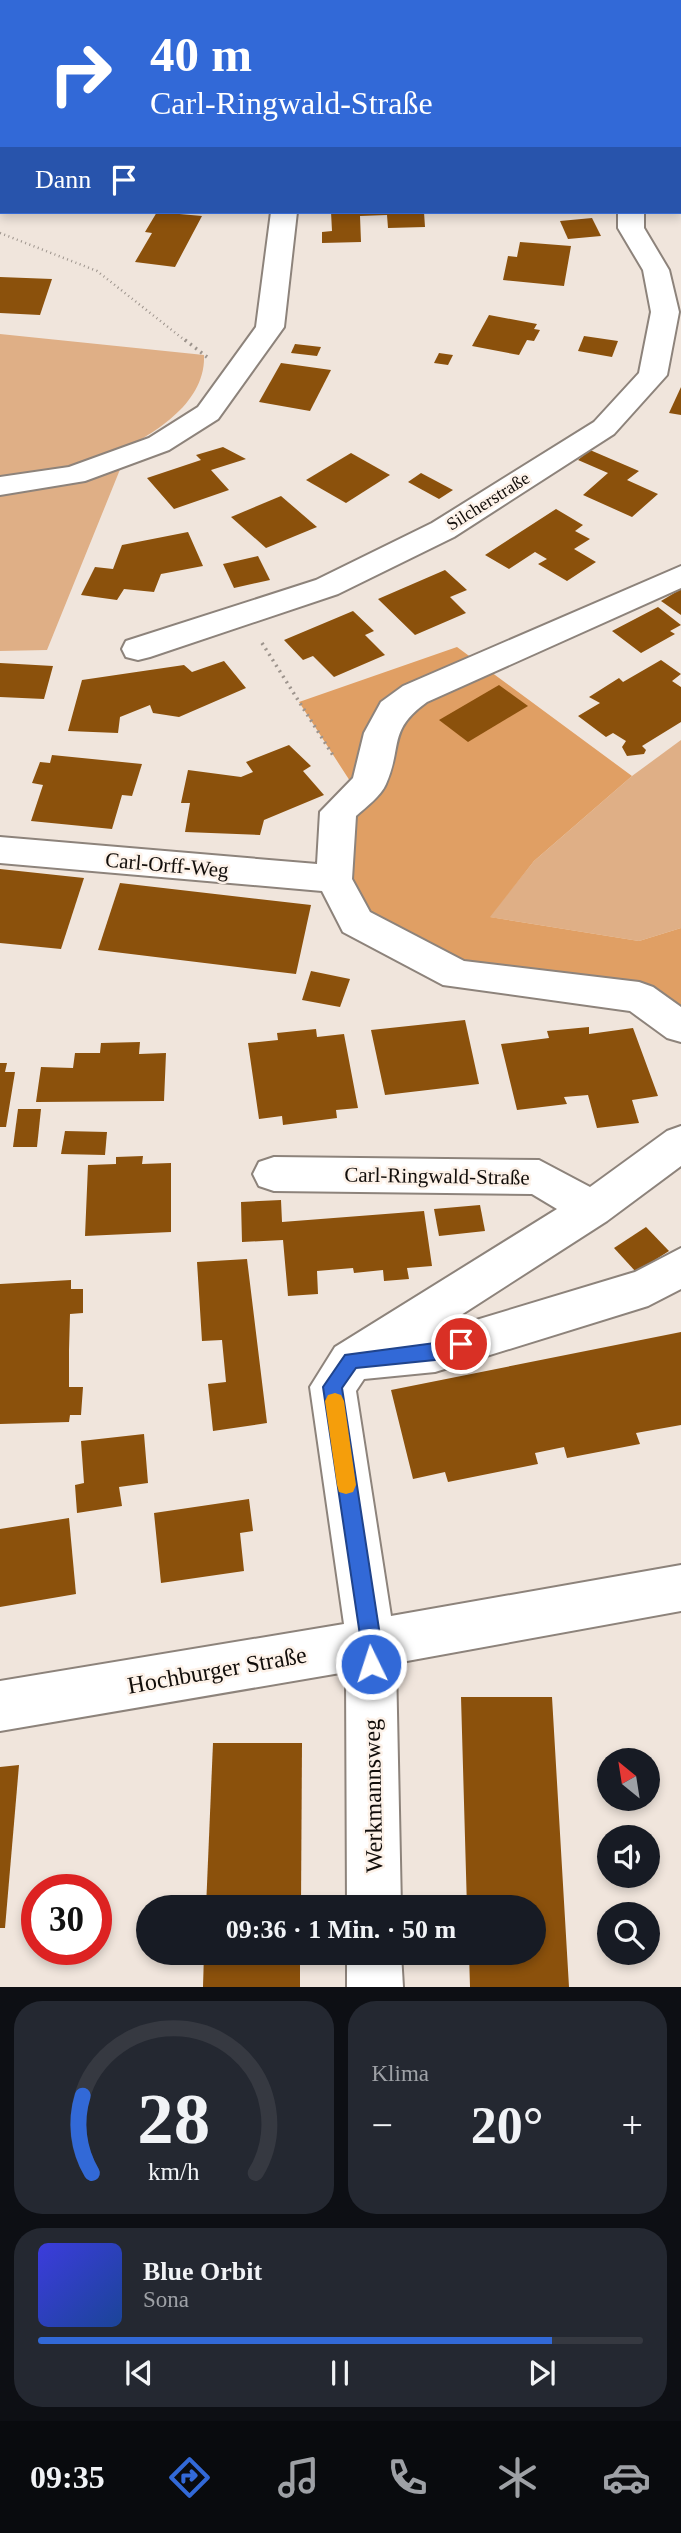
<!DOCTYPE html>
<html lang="de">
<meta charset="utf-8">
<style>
body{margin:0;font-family:"Times New Roman",serif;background:#242831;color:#f1f3f6;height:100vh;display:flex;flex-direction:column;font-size:26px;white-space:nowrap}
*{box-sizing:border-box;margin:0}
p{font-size:23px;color:#9ea1a6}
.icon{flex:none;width:38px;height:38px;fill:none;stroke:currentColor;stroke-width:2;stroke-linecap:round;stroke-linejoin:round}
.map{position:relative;height:1987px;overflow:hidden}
.panel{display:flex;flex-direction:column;gap:14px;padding:14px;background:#0d0f14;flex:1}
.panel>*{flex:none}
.hud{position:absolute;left:0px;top:0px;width:682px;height:214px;box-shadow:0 4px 10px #0003;background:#3269d7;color:#fff;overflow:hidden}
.needle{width:46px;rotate:330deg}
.tools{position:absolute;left:597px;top:1748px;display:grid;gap:14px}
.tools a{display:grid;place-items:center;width:63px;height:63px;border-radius:50%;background:#171b24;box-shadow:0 4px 10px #0003;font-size:35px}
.speed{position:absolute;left:21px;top:1874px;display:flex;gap:14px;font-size:35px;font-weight:700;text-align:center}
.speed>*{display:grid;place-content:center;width:91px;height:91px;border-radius:50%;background:#171b24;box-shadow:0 4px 10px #0003;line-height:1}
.speed .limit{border:10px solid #d22;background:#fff;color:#111}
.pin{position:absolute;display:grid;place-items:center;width:60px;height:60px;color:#fff;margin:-30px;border:4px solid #fff;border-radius:50%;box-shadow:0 2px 7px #0007}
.me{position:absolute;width:77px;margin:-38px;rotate:356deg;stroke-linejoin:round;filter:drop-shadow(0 0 5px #0008)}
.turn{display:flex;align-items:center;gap:24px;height:147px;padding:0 35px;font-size:32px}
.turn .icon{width:91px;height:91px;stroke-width:2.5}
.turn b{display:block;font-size:49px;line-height:60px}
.then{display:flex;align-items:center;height:66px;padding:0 35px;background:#0003;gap:14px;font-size:26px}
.big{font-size:52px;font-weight:700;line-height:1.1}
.panel .card{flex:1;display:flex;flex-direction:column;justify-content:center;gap:10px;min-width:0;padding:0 24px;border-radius:28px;background:#242831}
.panel .dial{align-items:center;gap:0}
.dial svg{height:182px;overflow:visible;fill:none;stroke:#363941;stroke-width:7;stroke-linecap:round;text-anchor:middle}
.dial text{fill:#f1f3f6;stroke:none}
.song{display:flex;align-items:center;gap:21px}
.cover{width:84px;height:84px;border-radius:10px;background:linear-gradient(135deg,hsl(240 70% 55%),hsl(220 70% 35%))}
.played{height:7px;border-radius:4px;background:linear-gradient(90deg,#3269d7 85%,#363941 85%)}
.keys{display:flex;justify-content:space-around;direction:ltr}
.heat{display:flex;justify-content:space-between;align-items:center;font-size:38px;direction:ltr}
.panel .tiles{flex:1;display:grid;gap:14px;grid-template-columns:1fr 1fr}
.card:last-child{grid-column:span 2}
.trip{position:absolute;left:136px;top:1895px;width:410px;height:70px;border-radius:35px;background:#171b24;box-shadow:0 4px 10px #0003;font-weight:700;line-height:70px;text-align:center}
.tabs{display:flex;height:112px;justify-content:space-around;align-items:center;background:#090b0e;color:#9ea1a6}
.tabs .icon{width:49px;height:49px}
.tabs .current{color:#3269d7}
.tabs b{font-size:32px;color:#f1f3f6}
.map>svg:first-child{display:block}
</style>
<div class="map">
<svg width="681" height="1987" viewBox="0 0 681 1987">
<rect width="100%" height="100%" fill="#f0e5dc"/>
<g fill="#dfaf86">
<path d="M0 334 204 355C206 404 152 435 115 453L121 467 47 650 0 651Z"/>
<polygon points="681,740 681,928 639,941 489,917 534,861 632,776"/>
</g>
<polygon fill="#e09f64" points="457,647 632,776 534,861 490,917 639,941 681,928 681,1022 457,972 359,921 340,877 359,795 299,702"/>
<g fill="#8b510c">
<polygon points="157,212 202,216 175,267 135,262 152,233 145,232"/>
<polygon points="331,212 424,212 425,227 388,228 387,215 360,216 361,242 322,243 322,232 332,231"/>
<polygon points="592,218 601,236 568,239 560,221"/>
<polygon points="520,242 571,246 564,286 503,280 508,256 517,257"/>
<polygon points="0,277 52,279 40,315 0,313"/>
<polygon points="489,315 537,324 534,329 540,330 534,341 527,340 519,355 472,346"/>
<polygon points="584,336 618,341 612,357 578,351"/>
<polygon points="295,344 321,347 317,356 291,353"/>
<polygon points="439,353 453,355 448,365 434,363"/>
<polygon points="281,363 331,370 310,411 259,402"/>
<polygon points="681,387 681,415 669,413"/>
<polygon points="223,447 246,459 211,470 229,490 174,509 147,478 201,460 196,455"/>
<polygon points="590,450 639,471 627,480 658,494 632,517 583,495 608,473 578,460"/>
<polygon points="351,453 390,475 346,503 306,480"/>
<polygon points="421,473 453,490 439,499 408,482"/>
<polygon points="281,496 317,527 266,548 231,517"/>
<polygon points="556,509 583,525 575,531 590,539 574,549 596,562 567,581 538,564 547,559 535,552 509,569 485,555"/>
<polygon points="188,532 203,566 161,574 154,592 124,589 117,600 81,595 95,567 113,569 122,545"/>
<polygon points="258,556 270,580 234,588 223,564"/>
<polygon points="445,570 467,590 450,597 466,613 415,635 378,599"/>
<polygon points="681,589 681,615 661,601"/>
<polygon points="658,607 681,625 670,631 675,634 641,653 612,631"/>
<polygon points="353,611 374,631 365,635 385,655 334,677 313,656 303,660 284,640"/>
<polygon points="661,660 681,674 672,681 681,687 681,722 642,746 646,750 644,754 627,756 622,747 626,741 613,733 606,737 578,716 600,703 589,697 619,678 623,682"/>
<polygon points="224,661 246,688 179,717 153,713 150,705 120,717 118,733 68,731 82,680 184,665 192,672"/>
<polygon points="0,663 53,666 44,699 0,697"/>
<polygon points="499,685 528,706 468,742 439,720"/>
<polygon points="289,745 311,766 303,771 324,795 264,820 260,835 185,832 190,803 181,803 188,770 241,777 253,772 246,762"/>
<polygon points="52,755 142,764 132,796 122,795 112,829 31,821 43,785 32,783 40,762 50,763"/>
<polygon points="0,869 84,878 61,949 0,943"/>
<polygon points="120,883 311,905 296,974 98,950"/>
<polygon points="311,971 350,979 340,1007 302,1000"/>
<polygon points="465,1020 479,1084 385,1095 371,1030"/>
<polygon points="589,1027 589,1034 633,1028 658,1096 632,1100 639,1123 597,1128 588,1095 564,1097 567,1104 517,1110 501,1044 549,1038 547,1031"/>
<polygon points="316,1029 317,1037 344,1034 358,1108 336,1110 337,1118 283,1125 282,1116 259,1119 248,1043 278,1040 277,1033"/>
<polygon points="140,1042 139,1054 166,1053 164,1101 36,1102 41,1067 73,1068 75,1053 100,1053 101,1043"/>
<polygon points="0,1063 7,1063 5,1072 15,1072 6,1127 0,1127"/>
<polygon points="18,1109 41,1109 37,1147 13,1147"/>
<polygon points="65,1131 107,1132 105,1155 61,1154"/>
<polygon points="143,1156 142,1164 171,1163 171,1232 85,1236 88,1165 116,1164 116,1157"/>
<polygon points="281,1200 282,1222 424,1211 432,1266 407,1268 409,1279 384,1281 383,1270 354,1273 353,1268 317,1271 318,1294 288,1296 283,1240 242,1242 241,1202"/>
<polygon points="480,1205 485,1231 439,1236 434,1209"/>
<polygon points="646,1227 669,1251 636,1272 614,1248"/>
<polygon points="247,1259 267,1423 213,1431 208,1384 226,1382 222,1340 202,1341 197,1262"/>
<polygon points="71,1280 71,1289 83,1289 83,1313 70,1314 69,1350 69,1387 83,1387 81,1415 70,1415 69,1422 0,1424 0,1284"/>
<polygon points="681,1332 681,1425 636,1433 640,1444 567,1458 564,1447 535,1453 538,1464 448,1482 445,1472 413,1479 391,1390"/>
<polygon points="144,1434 148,1483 119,1487 122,1506 77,1513 75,1485 84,1483 81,1441"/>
<polygon points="249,1499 253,1531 240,1533 244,1571 161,1583 154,1513"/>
<polygon points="69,1518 76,1594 0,1607 0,1529"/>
<polygon points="461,1697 552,1697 569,1987 470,1987 469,1953 534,1953 534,1908 467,1908"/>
<polygon points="213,1743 302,1743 301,1908 206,1908"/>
<polygon points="19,1765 5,1928 0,1928 0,1767"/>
<polygon points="204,1953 300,1953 300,1987 203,1987"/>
</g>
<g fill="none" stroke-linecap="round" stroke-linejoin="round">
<defs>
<g id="minor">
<polygon points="190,0 213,0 189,2"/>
<polygon points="306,0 331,0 332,2 307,2"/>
<polygon points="271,212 297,212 284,327 218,419 169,450 85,481 0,495 0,477 69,467 149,438 198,407 256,327"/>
<polygon points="618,212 644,212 644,228 669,270 679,312 667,375 614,434 454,537 338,594 150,657 138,660 126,657 122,649 126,641 316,580 432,523 594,422 639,373 651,312 643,270 618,228"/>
<path d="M681 566V588L427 702C387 731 403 745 386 784 381 796 366 807 356 816L352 879 370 912 464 961 639 982 653 987 681 1007V1042L667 1038 630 1011 443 985 343 932 322 891 0 863V837L317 864 320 812 353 778 364 733 381 702 403 686Z"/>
<polygon points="681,1126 681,1166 607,1221 433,1333 635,1272 681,1248 681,1289 648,1306 435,1372 364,1379 356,1391 391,1616 681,1565 681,1611 396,1663 401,1908 347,1908 346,1672 0,1731 0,1681 344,1624 310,1387 335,1347 557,1209 532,1194 274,1191 259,1186 253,1174 259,1162 274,1157 539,1160 590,1187 667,1131"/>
<polygon points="347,1953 401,1953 403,1987 347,1987"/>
</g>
</defs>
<use href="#minor" stroke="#8d837b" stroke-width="4"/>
<polyline stroke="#9d948d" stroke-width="2.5" stroke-dasharray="1 3.5" stroke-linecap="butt" points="0,233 97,271 187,342"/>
<g stroke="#9d948d" stroke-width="3.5" stroke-dasharray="2 4.5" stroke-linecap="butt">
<polyline points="185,340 207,357"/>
<polyline points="262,643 334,757"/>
</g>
<use href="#minor" fill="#fff" fill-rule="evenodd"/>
</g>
<polygon fill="#3269d7" stroke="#20448c" stroke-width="2" points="461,1336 468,1338 471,1344 468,1349 435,1360 356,1368 342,1388 381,1642 378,1671 371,1674 364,1671 361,1642 323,1387 345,1355 435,1343"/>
<polygon fill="#f59e0b" points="335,1393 341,1395 344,1401 356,1485 353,1492 346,1494 339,1492 337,1485 325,1401 328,1395"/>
<g text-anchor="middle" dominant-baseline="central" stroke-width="5" stroke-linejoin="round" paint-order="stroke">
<g font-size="18" fill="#110d0a" stroke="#fdf2e9">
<text transform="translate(488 501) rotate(-32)">Silcherstraße</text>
</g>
<g font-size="21" fill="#110d0a" stroke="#fdf2e9">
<text transform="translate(167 865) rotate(5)">Carl-Orff-Weg</text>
<text transform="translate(437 1176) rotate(1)">Carl-Ringwald-Straße</text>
</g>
<g font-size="24" fill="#110d0a" stroke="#fdf2e9">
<text transform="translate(217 1670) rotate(-10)">Hochburger Straße</text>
<text transform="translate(373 1796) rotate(-91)">Werkmannsweg</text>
</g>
</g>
</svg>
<div class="tools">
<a><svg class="needle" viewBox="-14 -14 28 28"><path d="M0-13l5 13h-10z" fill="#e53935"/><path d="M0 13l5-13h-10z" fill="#9ea1a6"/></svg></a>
<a><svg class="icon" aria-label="sound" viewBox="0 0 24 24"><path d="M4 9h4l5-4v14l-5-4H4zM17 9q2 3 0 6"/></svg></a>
<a><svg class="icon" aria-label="search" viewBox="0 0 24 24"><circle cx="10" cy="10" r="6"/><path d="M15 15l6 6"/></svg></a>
</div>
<div class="speed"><div class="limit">30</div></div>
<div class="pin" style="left:461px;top:1344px;background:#d93025"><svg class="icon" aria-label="arrive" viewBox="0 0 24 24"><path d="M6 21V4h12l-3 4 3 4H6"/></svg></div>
<svg class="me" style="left:371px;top:1664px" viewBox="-20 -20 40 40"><circle r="17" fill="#3269d7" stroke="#fff" stroke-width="3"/><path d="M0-11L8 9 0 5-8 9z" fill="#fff"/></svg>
<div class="trip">09:36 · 1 Min. · 50 m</div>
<div class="hud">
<div class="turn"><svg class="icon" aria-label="right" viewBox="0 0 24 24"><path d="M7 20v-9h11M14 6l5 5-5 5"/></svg><div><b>40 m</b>Carl-Ringwald-Straße</div></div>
<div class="then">Dann<svg class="icon" aria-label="arrive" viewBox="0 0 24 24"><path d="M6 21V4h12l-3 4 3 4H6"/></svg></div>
</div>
</div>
<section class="panel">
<div class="tiles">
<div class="card dial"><svg viewBox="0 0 100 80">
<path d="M14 69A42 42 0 1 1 86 69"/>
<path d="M14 69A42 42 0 0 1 10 35" stroke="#3269d7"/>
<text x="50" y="56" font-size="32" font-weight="700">28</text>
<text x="50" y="72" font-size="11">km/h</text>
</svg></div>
<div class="card"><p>Klima</p>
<div class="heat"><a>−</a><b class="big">20°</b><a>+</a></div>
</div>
<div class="card">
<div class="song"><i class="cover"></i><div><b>Blue Orbit</b><p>Sona</p></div></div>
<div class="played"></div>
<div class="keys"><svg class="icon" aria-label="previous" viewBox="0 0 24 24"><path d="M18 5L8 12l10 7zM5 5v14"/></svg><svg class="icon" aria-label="pause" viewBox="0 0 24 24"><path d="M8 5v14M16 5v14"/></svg><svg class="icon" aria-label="next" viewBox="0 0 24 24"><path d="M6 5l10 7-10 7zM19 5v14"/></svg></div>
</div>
</div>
</section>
<nav class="tabs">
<b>09:35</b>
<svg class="icon current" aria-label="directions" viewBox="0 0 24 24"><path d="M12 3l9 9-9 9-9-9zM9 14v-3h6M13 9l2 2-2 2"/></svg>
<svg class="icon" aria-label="music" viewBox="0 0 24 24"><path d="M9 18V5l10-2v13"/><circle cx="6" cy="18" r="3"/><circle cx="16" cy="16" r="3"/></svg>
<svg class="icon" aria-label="phone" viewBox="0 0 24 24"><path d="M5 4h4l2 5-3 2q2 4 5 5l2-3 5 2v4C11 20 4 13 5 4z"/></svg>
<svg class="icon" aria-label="climate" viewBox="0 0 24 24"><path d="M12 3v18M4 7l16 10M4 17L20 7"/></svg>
<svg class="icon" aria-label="car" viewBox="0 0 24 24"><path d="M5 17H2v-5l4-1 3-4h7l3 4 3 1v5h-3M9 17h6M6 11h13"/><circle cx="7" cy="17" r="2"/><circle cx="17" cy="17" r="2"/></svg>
</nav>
